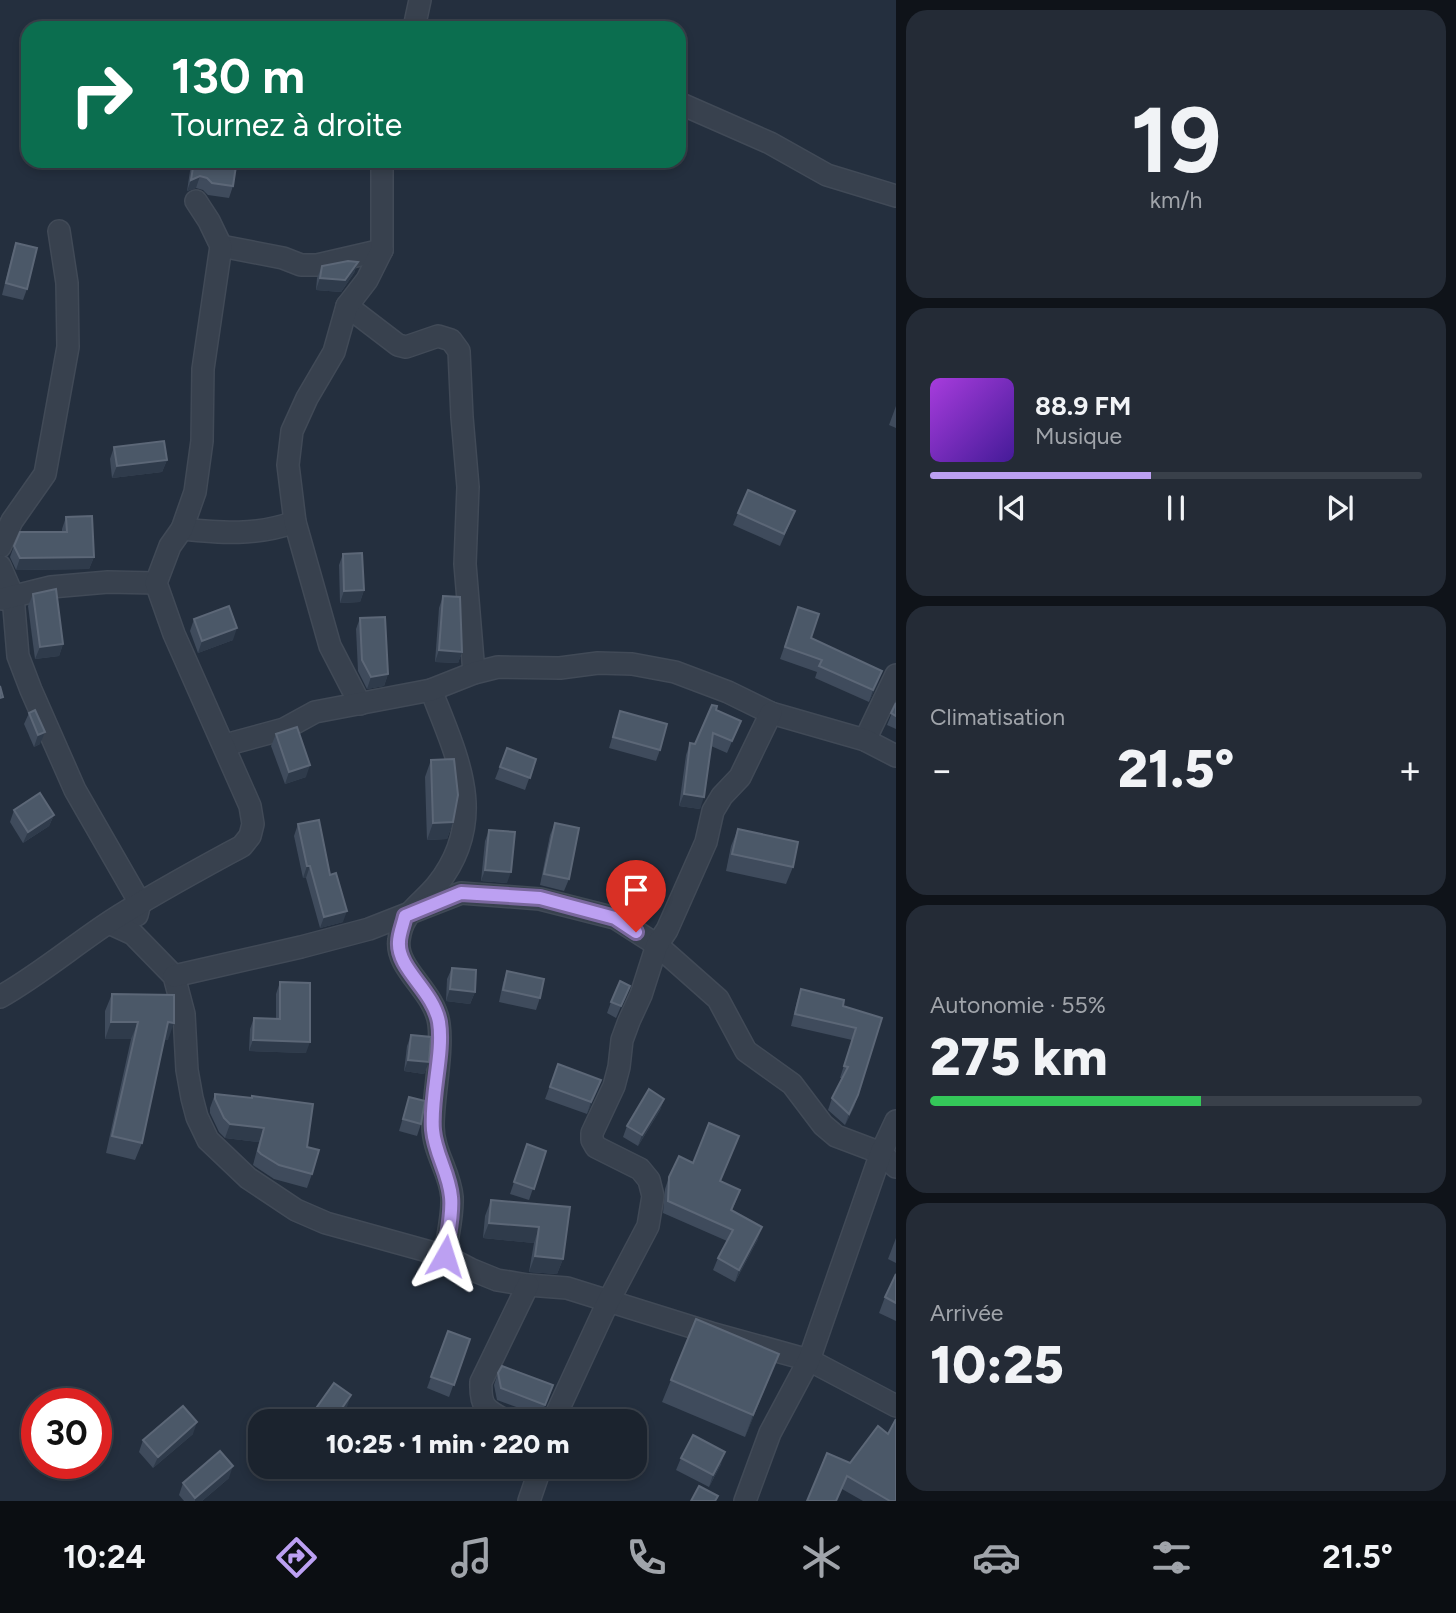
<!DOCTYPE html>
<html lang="fr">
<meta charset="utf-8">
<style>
body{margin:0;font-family:Figtree,sans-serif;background:#242b36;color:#f1f3f6;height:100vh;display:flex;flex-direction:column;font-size:26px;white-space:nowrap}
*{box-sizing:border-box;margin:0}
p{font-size:23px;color:#a0a4aa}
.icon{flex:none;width:38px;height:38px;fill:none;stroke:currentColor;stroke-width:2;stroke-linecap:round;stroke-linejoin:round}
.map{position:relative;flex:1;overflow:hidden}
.sheet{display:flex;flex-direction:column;gap:10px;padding:10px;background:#0f1319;width:560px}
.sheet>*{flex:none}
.banner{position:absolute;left:21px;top:21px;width:665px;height:147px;border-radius:21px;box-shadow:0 4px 10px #0003,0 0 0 2px #39404a;background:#0b6e4f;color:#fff;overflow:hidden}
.speed{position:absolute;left:21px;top:1388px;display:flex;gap:14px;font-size:35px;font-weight:700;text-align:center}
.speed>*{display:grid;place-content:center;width:91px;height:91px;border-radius:50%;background:#1b232e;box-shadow:0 4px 10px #0003,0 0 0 2px #39404a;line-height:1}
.speed .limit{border:10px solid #d22;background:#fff;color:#111}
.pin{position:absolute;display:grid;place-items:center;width:60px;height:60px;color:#fff;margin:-72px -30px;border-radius:50% 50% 50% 0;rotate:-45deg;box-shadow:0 0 7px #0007}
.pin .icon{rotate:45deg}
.me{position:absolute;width:77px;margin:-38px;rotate:6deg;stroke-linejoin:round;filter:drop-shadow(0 0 5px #0008)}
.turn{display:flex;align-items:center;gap:24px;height:147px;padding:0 35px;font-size:32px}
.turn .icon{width:91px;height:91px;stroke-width:2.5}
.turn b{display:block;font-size:49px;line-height:60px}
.big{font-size:52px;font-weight:800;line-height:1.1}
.sheet .tile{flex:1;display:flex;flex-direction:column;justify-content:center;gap:10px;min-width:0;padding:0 24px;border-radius:21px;background:#242b36}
.sheet .dial{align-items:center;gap:0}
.dial b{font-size:91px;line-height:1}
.song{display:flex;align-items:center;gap:21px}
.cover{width:84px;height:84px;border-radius:10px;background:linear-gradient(135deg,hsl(280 70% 55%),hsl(260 70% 35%))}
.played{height:7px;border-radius:4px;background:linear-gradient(90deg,#bca0f2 45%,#39404a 45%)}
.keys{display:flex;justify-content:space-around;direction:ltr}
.heat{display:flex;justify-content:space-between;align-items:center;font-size:38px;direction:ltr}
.charge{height:10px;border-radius:5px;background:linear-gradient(90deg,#34c759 55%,#39404a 0)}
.trip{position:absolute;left:248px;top:1409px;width:399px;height:70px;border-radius:21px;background:#1b232e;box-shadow:0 4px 10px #0003,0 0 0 2px #39404a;font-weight:800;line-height:70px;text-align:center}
.tabs{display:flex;height:112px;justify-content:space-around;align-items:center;background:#0b0e12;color:#a0a4aa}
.tabs .icon{width:49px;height:49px}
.tabs .current{color:#bca0f2}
.tabs b{font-size:32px;color:#f1f3f6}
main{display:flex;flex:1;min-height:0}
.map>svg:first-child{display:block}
</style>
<main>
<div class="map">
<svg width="896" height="1501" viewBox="0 0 896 1501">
<rect width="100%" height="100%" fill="#242f3e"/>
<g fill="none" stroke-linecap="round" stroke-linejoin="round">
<defs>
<g id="minor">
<polyline points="414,28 420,0"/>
<polyline points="679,103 770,143 827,175 896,196"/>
<polyline points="221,246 283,258 301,265 317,265 382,250"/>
<polyline points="347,306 398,345 406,347 438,336 451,340 459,351 462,417 468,487 465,564 474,673"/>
<path d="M182 529C222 533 256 536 295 522"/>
<polyline points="0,547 12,521 45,474 68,347 67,283 59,231"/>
<polyline points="0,566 13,596 18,656 31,690 75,790 140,903 137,915"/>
<polyline points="2,599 51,587 108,582 156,583"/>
<path d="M431 690C458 759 489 819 437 885 421 905 402 912 399 940 395 969 435 991 439 1024 443 1054 433 1095 433 1126 433 1152 450 1172 452 1197 453 1216 447 1237 445 1256"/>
<polyline points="360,704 330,646 295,522 288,465 292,431 307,398 334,352 347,306 367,280 382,250 382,161"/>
<polyline points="865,740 896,675"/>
<polyline points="225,745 284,729 315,712 431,690 474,673 498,667 560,668 598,663 632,664 675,672 728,692 771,713 865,740 896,756"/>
<polyline points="109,923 133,934 174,976 184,1014 187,1070 192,1098 197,1117 208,1140 248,1178 296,1210 326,1223 445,1256 470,1269 497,1280 528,1285 567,1288 711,1333 809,1360 896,1406"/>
<polyline points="174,976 301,947 369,929 461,893 540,899 615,918 657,945 718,999 746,1051 792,1084 823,1125 836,1136 881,1153 896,1167"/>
<path d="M0 997C39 975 73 946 111 921 153 894 198 870 242 846L250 836 253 824 250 806 174 634 156 583 170 546 182 529 195 492 202 441 203 369 221 246 209 221 196 201"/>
<path d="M507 1421C486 1410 480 1408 481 1382L528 1285"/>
<polyline points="553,1421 608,1302 648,1226 653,1196 649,1180 640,1169 596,1147 592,1140 592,1133 614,1086 619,1067 622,1040 629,1021 641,995 657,945 667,930 706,842 713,811 722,796 740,777 771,713"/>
<polyline points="529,1501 541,1466"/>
<polyline points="745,1501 770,1433 809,1360 881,1153 896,1121"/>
</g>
</defs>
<use href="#minor" stroke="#414a57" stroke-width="24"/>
<use href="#minor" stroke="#38414e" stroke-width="21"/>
</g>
<g fill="#3f4b5c">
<polygon points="194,161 233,186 229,198 208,195 203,190 196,188 187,191 190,171"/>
<polygon points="16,243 27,289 23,300 2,295 12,255"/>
<polygon points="358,262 354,273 341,292 316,290 317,278 322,266"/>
<polygon points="896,406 896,428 889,425"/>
<polygon points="114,447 167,460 162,472 112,478 110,459"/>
<polygon points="738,513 790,523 780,546 733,525"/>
<polygon points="66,517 94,557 89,569 16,570 10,557 14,546 62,532 62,529"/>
<polygon points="343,554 364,590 360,602 340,603 339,565"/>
<polygon points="33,594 63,644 59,656 35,659 28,606"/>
<polygon points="443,596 462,652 458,663 435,662 439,608"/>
<polygon points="798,607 811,638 882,671 869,702 815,678 817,672 780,659"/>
<polygon points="360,618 388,674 384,686 367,689 358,671 356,629"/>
<polygon points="194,619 233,640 198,653 190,631"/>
<polygon points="896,703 896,729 887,725"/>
<polygon points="35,710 40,744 34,747 24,724 29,713"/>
<polygon points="716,710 741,721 736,732 727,753 711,746 700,809 679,806 686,755 690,743 695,744"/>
<polygon points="620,711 660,750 656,761 609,748"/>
<polygon points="276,734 306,777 285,784 271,746"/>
<polygon points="507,748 536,759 525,790 495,779"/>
<polygon points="431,760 453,822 447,839 427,840 425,777"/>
<polygon points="14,810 54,815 49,826 23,843 10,822"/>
<polygon points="555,823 569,879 564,891 540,885 550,835"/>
<polygon points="298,824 330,875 343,922 320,928 306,878 303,878 294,836"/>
<polygon points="738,829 793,867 786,884 726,871 731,846"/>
<polygon points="489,830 507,883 481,881 485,841"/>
<polygon points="452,968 475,992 470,1004 446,1001 447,979"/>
<polygon points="507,971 540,998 536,1010 499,1002 503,983"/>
<polygon points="280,982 306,1053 249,1051 250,1029 254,1018 276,1019 276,994"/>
<polygon points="801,989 843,1006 882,1018 854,1107 845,1125 828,1110 832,1098 842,1078 840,1078 852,1040 791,1026 797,1001"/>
<polygon points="112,994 168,1040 164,1040 142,1143 135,1160 106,1153 131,1039 105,1039 105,1011"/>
<polygon points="625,997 616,1018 607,1013 611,1002"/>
<polygon points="411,1035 429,1062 424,1074 404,1071 407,1046"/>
<polygon points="558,1064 601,1080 587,1114 545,1099"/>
<polygon points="215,1094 307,1147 312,1174 307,1188 274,1179 253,1165 259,1142 225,1138 219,1132 210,1113 210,1108"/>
<polygon points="409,1097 421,1124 417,1136 399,1131"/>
<polygon points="664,1099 660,1110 638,1146 623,1137 627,1126"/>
<polygon points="527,1144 546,1151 529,1200 510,1194"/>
<polygon points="669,1177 721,1182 740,1190 732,1211 758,1239 735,1282 713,1270 718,1258 727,1241 663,1213 665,1189"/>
<polygon points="491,1200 570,1207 563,1259 557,1274 529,1272 534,1243 483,1238 485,1216"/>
<polygon points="896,1238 896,1263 888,1259"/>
<polygon points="896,1274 896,1321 879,1313 885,1297"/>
<polygon points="448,1331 470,1339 449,1397 427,1388"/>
<polygon points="498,1373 553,1385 541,1416 497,1400 494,1385"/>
<polygon points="770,1376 745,1437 662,1402 671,1380"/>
<polygon points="193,1434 153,1468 139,1452 143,1440"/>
<polygon points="827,1453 896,1501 863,1501 842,1489"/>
<polygon points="681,1458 721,1464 709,1487 676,1470"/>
<polygon points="229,1478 202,1501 184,1501 179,1495 183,1483"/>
</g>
<g fill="#2f3b4b">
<polygon points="200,176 196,188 187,191 191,180"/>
<polygon points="358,262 354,273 341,292 316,290 320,278"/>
<polygon points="167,460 162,472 112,478 117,466"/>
<polygon points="94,557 89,569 16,570 20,558"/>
<polygon points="364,590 360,602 340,603 344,591"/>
<polygon points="237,628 233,640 198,653 202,641"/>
<polygon points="63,644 59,656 35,659 40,647"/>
<polygon points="439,650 462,652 458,663 435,662"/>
<polygon points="882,671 878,683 869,702 873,690"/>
<polygon points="388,674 384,686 367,689 371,677"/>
<polygon points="45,732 40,744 34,747 38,735"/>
<polygon points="310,765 306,777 285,784 289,772"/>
<polygon points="684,794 704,797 700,809 679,806"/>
<polygon points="54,815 49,826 23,843 28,832"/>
<polygon points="453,822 447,839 427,840 433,823"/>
<polygon points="307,866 310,866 306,878 303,878"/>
<polygon points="485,870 511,872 507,883 481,881"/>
<polygon points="347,911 343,922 320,928 324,917"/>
<polygon points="450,989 475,992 470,1004 446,1001"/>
<polygon points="111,1022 138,1022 131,1039 105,1039"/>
<polygon points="168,1022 174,1023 168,1040 162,1040"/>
<polygon points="253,1040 310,1042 306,1053 249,1051"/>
<polygon points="408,1060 429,1062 424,1074 404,1071"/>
<polygon points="601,1080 597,1092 587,1114 591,1102"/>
<polygon points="858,1095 854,1107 845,1125 849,1114"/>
<polygon points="664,1099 660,1110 638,1146 642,1135"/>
<polygon points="230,1124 264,1128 259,1142 225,1138"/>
<polygon points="489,1223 539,1227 534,1243 483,1238"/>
<polygon points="762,1227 758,1239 735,1282 739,1270"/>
<polygon points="535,1256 563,1259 557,1274 529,1272"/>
<polygon points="779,1354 770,1376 745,1437 753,1415"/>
<polygon points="351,1395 347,1407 337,1421 333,1421"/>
<polygon points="197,1422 193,1434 153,1468 158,1457"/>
<polygon points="725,1452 721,1464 709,1487 713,1475"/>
<polygon points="233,1466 229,1478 202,1501 195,1501 195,1498"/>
</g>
<g fill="#4b5868" stroke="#5c6777" stroke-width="2">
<polygon points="194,161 204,161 236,166 233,186 212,183 207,178 200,176 191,180"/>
<polygon points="16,243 37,248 27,289 6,283"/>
<polygon points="348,261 358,262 345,280 320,278 322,266"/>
<polygon points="164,441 167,460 117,466 114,447"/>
<polygon points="748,490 795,511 784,534 738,513"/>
<polygon points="92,516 94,557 20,558 14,546 20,532 67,532 66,517"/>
<polygon points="362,553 364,590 344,591 343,554"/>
<polygon points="56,589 63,644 40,647 33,594"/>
<polygon points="443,596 460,597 462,652 439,650"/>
<polygon points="229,606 237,628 202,641 194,619"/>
<polygon points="798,607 819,614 811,638 882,671 873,690 819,666 822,660 785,647"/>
<polygon points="385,617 388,674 371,677 362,660 360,618"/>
<polygon points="0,686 3,697 0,698"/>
<polygon points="896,703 896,716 891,713"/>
<polygon points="712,705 717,706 716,710 741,721 732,741 713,733 704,797 684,794 690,743 695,744"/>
<polygon points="35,710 45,732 38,735 29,713"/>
<polygon points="620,711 667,724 660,750 613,737"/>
<polygon points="297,727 310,765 289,772 276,734"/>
<polygon points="507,748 536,759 530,778 500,767"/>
<polygon points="454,759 458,795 453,822 433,823 431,760"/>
<polygon points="40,793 54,815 28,832 14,810"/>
<polygon points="319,820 330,875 336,873 347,911 324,917 310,866 307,866 298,824"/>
<polygon points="555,823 579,828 569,879 544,874"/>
<polygon points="738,829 798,842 793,867 732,854"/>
<polygon points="489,830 515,832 511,872 485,870"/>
<polygon points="452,968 476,970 475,992 450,989"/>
<polygon points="507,971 544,979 540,998 503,990"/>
<polygon points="620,981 630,986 621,1006 611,1002"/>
<polygon points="280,982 310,983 310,1042 253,1040 254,1018 280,1019"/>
<polygon points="801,989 844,1000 843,1006 882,1018 858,1095 849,1114 832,1098 848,1067 844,1066 856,1028 795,1014"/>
<polygon points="112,994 174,995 174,1023 168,1022 142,1143 112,1136 138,1022 111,1022"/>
<polygon points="411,1035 431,1037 429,1062 408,1060"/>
<polygon points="558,1064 601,1080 591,1102 550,1087"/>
<polygon points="649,1089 664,1099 642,1135 627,1126"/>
<polygon points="215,1094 252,1098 252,1096 313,1104 307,1147 319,1150 312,1174 279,1165 261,1154 258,1151 264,1128 230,1124 224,1118 215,1099"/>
<polygon points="409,1097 425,1101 421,1124 403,1119"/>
<polygon points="709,1123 739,1136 720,1181 740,1190 731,1210 762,1227 739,1270 718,1258 733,1230 668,1201 669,1177 679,1156 693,1163"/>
<polygon points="527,1144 546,1151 534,1189 514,1182"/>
<polygon points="491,1200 570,1207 563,1259 535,1256 539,1227 489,1223"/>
<polygon points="896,1274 896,1303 885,1297"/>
<polygon points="696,1319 779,1354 753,1415 671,1380"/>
<polygon points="448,1331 470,1339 454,1385 431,1377"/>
<polygon points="502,1366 553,1385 545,1405 501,1388 498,1373"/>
<polygon points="334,1383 351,1395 333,1421 307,1421"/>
<polygon points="183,1406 197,1422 158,1457 143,1440"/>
<polygon points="896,1419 896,1501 890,1501 847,1476 836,1501 807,1501 827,1453 850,1463 878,1426 888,1434"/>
<polygon points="693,1435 725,1452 713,1475 681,1458"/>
<polygon points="220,1451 233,1466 195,1498 183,1483"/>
<polygon points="699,1486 718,1496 715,1501 691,1501"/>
</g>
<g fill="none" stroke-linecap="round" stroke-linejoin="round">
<defs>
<path id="route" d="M445 1256C447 1237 453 1215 451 1197 449 1173 435 1154 433 1130 430 1097 444 1053 439 1022 433 990 397 969 399 942 399 934 403 925 405 916L461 893 540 898 615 918 636 932"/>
</defs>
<use href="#route" stroke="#7a689d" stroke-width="18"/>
<use href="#route" stroke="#bca0f2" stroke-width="12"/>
</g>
</svg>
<div class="speed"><div class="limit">30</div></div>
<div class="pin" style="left:636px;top:932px;background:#d93025"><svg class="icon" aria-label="arrive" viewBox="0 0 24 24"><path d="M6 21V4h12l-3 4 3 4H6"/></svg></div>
<svg class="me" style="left:445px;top:1256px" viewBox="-20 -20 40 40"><path d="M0-17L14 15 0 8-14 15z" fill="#bca0f2" stroke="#fff" stroke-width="4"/></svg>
<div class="trip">10:25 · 1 min · 220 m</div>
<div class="banner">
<div class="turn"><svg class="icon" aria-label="right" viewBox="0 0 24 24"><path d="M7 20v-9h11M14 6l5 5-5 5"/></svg><div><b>130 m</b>Tournez à droite</div></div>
</div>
</div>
<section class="sheet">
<div class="tile dial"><b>19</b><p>km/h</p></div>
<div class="tile">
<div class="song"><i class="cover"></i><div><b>88.9 FM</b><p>Musique</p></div></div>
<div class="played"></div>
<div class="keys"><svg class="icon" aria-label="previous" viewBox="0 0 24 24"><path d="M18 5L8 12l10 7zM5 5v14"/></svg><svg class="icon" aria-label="pause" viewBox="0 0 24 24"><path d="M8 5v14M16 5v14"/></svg><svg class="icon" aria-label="next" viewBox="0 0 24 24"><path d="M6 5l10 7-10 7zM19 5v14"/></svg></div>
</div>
<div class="tile"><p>Climatisation</p>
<div class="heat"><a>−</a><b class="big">21.5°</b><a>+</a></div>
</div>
<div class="tile"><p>Autonomie · 55%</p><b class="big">275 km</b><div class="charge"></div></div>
<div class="tile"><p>Arrivée</p><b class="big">10:25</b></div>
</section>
</main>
<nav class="tabs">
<b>10:24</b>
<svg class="icon current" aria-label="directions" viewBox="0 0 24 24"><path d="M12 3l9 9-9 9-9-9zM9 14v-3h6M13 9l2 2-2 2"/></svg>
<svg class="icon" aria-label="music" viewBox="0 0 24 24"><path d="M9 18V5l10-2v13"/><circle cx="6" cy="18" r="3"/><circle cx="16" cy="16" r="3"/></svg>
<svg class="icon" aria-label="phone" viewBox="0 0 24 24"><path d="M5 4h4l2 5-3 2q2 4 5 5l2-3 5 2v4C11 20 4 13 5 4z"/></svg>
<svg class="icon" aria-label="climate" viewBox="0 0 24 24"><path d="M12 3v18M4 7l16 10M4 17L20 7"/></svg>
<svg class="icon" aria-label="car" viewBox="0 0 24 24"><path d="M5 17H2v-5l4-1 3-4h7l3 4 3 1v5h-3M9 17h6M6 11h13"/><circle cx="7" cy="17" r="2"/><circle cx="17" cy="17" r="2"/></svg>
<svg class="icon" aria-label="filters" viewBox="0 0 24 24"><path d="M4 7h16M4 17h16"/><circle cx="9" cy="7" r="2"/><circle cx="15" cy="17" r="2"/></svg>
<b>21.5°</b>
</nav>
